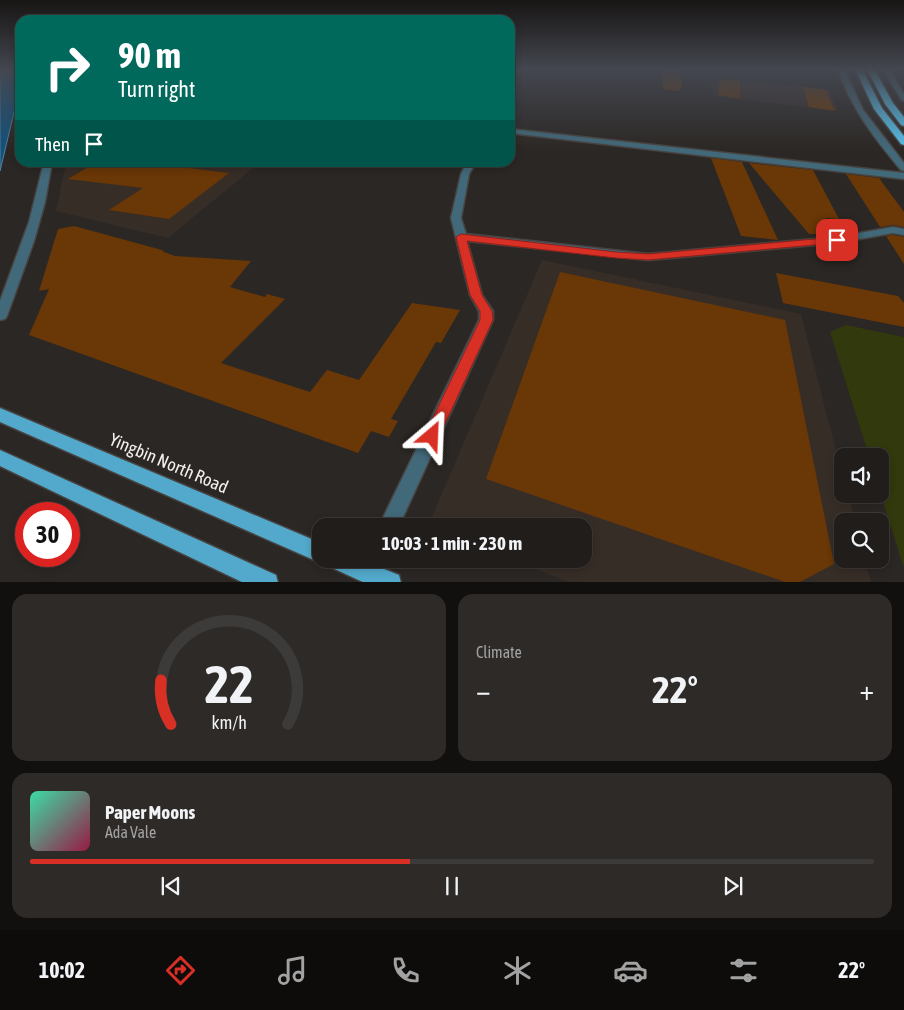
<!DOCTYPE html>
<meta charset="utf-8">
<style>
body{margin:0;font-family:"Asap Condensed",sans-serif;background:#2d2a28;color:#f1f3f6;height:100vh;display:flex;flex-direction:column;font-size:19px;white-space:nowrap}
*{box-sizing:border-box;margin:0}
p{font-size:16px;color:#a2a2a3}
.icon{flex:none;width:28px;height:28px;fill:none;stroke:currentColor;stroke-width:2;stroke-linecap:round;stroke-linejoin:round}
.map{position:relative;height:582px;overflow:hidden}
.side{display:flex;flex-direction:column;gap:12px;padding:12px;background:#12100f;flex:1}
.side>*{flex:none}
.guide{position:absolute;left:15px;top:15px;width:500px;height:152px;border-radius:15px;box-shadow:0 2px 8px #0003,0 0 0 1px #3d3b3a;background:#00695c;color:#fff;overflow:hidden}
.tools{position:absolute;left:834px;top:448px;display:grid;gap:10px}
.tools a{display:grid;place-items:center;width:55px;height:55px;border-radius:10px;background:#201d1b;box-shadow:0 2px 8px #0003,0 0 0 1px #3d3b3a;font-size:25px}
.speed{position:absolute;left:15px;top:502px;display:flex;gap:10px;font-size:25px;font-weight:700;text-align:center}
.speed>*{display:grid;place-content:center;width:65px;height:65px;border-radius:50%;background:#201d1b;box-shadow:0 2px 8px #0003,0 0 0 1px #3d3b3a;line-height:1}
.speed .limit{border:8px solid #d22;background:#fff;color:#111}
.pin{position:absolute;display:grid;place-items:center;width:42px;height:42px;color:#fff;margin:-21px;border-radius:10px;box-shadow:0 2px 8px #0006}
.me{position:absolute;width:55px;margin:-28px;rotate:26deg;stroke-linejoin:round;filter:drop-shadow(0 0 4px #0008)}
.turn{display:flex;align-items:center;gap:18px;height:105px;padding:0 20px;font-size:22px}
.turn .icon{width:65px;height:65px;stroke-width:2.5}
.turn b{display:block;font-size:35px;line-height:42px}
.then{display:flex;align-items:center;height:48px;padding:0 20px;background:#0003;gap:10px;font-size:19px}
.big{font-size:38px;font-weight:700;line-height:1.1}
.side .card{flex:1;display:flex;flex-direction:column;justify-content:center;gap:8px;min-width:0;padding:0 18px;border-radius:15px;background:#2d2a28}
.side .dial{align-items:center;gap:0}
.dial svg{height:130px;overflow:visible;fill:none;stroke:#3d3b3a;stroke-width:7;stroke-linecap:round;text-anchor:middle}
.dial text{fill:#f1f3f6;stroke:none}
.song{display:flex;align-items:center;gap:15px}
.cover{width:60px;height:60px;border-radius:8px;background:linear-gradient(135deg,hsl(160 70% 55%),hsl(340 70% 35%))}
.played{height:5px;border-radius:2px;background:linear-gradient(90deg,#d93025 45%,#3d3b3a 45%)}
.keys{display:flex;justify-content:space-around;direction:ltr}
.heat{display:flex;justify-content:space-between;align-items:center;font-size:28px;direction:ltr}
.side .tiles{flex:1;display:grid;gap:12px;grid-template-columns:1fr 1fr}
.card:last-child{grid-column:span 2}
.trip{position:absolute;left:312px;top:518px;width:280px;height:50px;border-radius:15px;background:#201d1b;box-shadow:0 2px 8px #0003,0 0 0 1px #3d3b3a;font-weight:700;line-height:50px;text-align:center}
.tabs{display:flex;height:80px;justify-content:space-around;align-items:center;background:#0d0c0b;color:#a2a2a3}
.tabs .icon{width:35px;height:35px}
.tabs .active{color:#d93025}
.tabs b{font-size:22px;color:#f1f3f6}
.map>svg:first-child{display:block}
</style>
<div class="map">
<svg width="904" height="583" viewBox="0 0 904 583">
<rect width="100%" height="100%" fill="#2b2724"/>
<g fill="#372d27">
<polygon points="709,77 830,90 838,111 713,96"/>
<polygon points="66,163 259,163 168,238 56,211"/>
<polygon points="542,260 801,314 842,474 842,494 848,494 855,521 842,521 842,559 864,559 871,582 569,582 510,559 584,559 584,526 428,526"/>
</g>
<polygon fill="#32390c" points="846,325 904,337 904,568 880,492 880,456 869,456 830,332"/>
<polygon fill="#13517b" stroke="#56809d" points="0,69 20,69 20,87 0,171"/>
<g fill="#6a3706">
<polygon points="664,69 680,69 682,88 680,88 680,91 663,89 662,71"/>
<polygon points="720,79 740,81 740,98 718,95"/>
<polygon points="803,87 826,90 835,111 809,107"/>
<polygon points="711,158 742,162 778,240 741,236"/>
<polygon points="97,162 141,162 229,173 169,219 109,210 143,188 68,179"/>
<polygon points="749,163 813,170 839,219 825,218 840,234 809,234"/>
<polygon points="846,174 879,178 904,212 904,227 893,225 880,227"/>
<polygon points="74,226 162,250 164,252 175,256 251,261 230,287 265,297 267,294 285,299 221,363 310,392 327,370 359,380 412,303 460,310 441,343 436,342 391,419 398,421 389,437 371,431 358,453 29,335 49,289 39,291 58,229"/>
<polygon points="893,235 904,237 904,264 886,236"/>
<polygon points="560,272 785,320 834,564 798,583 788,583 486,479"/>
<polygon points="776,273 898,296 904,303 904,327 783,303"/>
</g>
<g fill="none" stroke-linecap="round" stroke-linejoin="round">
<defs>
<g id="minor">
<path d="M838 69H844L863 110 904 163V171L901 170C875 139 851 108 838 69Z"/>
<polygon points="883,69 889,69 904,94 904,101 901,99"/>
<polygon points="510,129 904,173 904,179 510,133"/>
<polygon points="44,162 52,162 45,202 34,241 7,316 5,319 0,320 0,301 29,222"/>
<polygon points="467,162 476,162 469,174 461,218 466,234 648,254 837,237 893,227 904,229 904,235 893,233 837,243 648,260 467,241 482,295 493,311 493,320 399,526 379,526 479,320 479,311 470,295 451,218 461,174"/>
<polygon points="362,559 383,559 374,579 367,583 360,579 356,572"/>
</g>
<g id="major">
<polygon points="0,408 321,543 321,559 359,559 399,575 401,583 365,583 328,566 326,561 321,563 314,560 0,422"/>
<polygon points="0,450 276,575 278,583 244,583 0,466"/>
</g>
<g id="highway">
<polygon points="855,69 862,69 882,108 904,136 904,145 901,144 874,109"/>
<polygon points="867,69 874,69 893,103 904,117 904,126 901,125 885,104"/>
</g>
</defs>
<use href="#minor" stroke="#474340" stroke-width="3"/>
<use href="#major" stroke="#474340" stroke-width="3"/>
<use href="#highway" stroke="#474340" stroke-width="3"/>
<use href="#minor" fill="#42697a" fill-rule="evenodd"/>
<use href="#major" fill="#53a9cc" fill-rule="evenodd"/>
<use href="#highway" fill="#57c2ec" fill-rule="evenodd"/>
</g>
<linearGradient id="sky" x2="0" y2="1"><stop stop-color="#181514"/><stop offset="0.46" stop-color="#444750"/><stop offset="1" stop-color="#444750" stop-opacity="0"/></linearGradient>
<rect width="904" height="151" fill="url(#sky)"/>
<polygon fill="#d93025" stroke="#8d1f18" points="461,234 616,252 648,254 837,237 842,240 837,243 648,260 616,258 467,241 482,295 492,311 493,320 437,441 432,443 427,441 424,436 480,320 480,311 470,295 456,237"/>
<g text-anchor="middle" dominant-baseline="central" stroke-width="5" stroke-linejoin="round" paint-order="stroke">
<g font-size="18" fill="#f2efed" stroke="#2b2724">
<text transform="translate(169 463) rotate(23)">Yingbin North Road</text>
</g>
</g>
</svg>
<div class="tools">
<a><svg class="icon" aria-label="sound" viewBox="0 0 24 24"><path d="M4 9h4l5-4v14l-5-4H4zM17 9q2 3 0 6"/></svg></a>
<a><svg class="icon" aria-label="search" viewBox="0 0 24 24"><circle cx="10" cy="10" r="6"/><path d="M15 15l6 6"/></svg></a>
</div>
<div class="speed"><div class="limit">30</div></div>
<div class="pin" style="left:837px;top:240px;background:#d93025"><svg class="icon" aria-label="arrive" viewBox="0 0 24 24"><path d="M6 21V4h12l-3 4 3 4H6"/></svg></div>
<svg class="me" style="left:432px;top:436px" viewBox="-20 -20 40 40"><path d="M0-17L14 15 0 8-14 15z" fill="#d93025" stroke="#fff" stroke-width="4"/></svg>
<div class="trip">10:03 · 1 min · 230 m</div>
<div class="guide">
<div class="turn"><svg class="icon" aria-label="right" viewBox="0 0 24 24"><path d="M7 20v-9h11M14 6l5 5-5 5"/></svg><div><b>90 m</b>Turn right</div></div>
<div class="then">Then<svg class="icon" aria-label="arrive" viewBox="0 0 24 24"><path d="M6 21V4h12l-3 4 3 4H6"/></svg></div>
</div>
</div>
<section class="side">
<div class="tiles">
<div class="card dial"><svg viewBox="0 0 100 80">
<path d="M14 69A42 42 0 1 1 86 69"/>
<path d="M14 69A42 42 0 0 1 8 42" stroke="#d93025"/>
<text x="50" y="56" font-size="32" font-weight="700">22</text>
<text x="50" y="72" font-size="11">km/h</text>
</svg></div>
<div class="card"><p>Climate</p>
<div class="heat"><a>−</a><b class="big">22°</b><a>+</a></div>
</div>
<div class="card">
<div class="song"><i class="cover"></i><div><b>Paper Moons</b><p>Ada Vale</p></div></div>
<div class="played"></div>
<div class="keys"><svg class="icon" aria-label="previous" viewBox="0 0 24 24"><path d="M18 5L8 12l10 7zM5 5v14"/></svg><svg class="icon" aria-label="pause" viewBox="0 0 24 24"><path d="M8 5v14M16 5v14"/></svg><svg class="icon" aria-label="next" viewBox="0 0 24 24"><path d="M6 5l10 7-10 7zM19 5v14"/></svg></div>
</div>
</div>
</section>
<nav class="tabs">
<b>10:02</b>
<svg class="icon active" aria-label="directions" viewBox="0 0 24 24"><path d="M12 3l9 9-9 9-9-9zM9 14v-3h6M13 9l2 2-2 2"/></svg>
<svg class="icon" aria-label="music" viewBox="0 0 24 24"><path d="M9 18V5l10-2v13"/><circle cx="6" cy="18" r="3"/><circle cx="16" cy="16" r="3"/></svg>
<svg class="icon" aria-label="phone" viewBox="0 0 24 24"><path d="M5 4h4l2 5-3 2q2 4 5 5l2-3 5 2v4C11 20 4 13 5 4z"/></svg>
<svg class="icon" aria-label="climate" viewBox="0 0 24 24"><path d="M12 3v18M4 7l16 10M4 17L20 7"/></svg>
<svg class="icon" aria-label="car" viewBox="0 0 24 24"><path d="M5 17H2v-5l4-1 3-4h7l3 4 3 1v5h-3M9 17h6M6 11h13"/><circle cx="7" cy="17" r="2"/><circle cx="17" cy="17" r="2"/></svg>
<svg class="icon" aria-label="filters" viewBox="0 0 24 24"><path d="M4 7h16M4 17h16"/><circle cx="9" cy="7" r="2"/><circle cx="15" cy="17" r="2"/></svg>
<b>22°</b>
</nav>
